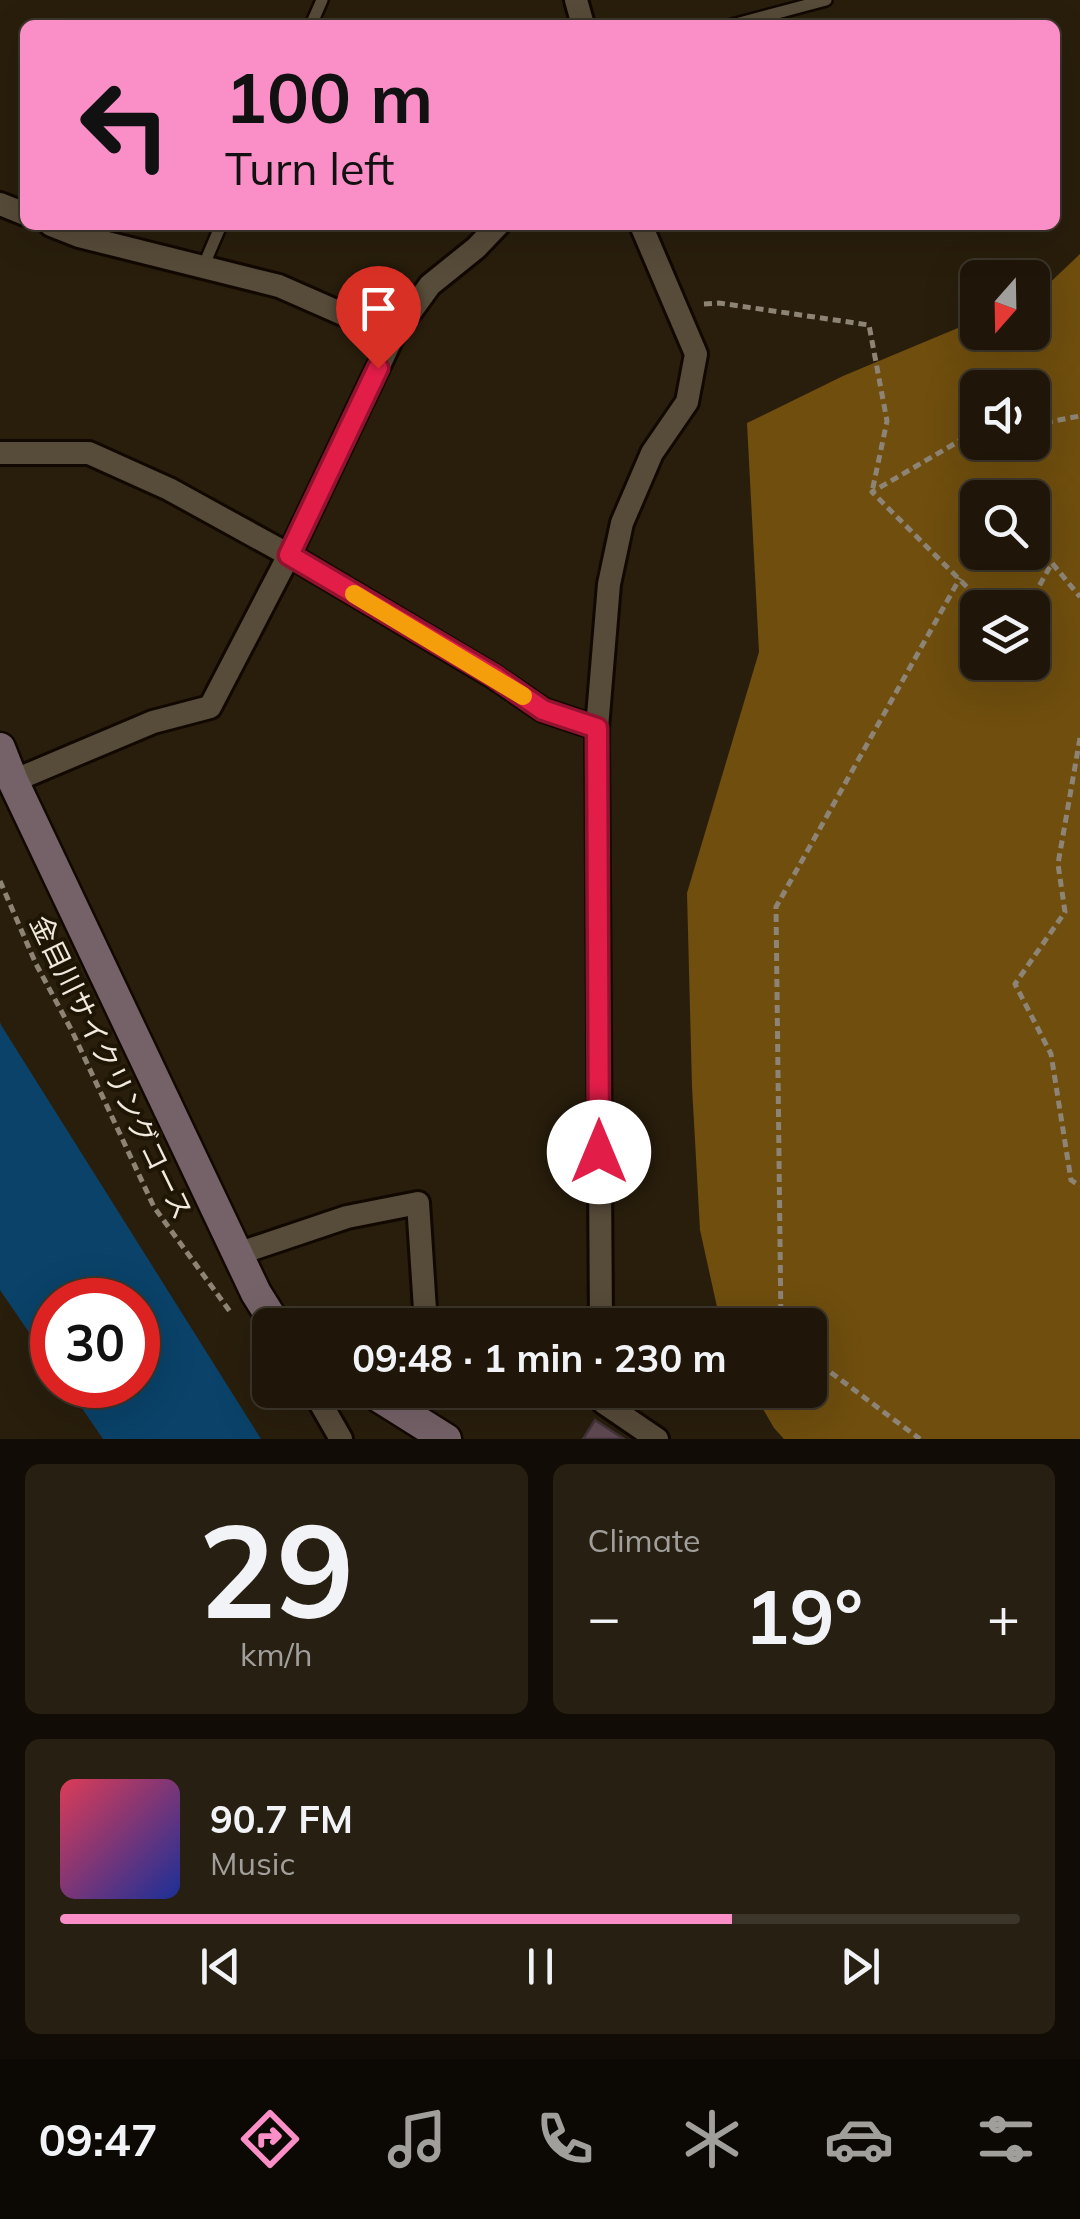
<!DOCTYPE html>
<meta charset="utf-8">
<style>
body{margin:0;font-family:Mulish,"Noto Sans JP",sans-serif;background:#271f12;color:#f1f3f6;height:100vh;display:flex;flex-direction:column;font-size:38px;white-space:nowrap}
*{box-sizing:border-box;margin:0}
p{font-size:32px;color:#a19f9c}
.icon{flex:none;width:55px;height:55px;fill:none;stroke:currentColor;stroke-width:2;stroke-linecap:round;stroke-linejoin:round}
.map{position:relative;height:1439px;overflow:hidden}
.sheet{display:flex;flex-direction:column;gap:25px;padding:25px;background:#110c05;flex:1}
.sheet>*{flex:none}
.top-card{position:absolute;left:20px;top:20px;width:1040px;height:210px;border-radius:15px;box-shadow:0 10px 40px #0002,0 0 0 2px #3c352a;background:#fa8fc7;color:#111;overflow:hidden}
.needle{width:65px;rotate:200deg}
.controls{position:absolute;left:960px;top:260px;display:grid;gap:20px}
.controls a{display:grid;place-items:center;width:90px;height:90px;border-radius:15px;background:#1f1609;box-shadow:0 10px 40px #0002,0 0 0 2px #3c352a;font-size:50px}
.speed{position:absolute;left:30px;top:1278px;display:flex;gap:20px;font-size:50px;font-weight:700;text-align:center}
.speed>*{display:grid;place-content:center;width:130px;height:130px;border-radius:50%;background:#1f1609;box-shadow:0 10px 40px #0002,0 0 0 2px #3c352a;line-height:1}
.speed .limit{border:15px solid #d22;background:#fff;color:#111}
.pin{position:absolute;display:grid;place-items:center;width:85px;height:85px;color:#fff;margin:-102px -42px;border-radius:50% 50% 50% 0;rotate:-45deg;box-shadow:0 0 10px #0007}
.pin .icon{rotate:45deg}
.me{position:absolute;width:110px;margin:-55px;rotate:0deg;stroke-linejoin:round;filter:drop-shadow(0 0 8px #0008)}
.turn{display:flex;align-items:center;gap:35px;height:210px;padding:0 40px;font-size:45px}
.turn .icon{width:130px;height:130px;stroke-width:2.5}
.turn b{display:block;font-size:70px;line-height:85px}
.big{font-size:75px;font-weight:700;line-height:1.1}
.sheet .widget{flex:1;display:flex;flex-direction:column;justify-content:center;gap:15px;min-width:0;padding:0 35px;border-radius:15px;background:#271f12}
.sheet .dial{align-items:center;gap:0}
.dial b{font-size:130px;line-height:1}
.song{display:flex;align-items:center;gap:30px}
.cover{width:120px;height:120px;border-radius:15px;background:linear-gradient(135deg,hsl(350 70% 55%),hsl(230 70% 35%))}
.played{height:10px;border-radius:5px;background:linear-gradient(90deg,#fa8fc7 70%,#3c352a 70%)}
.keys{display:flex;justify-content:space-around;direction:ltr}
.heat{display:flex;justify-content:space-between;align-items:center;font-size:55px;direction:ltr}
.sheet .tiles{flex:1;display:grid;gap:25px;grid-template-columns:1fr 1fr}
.widget:last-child{grid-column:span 2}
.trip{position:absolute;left:252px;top:1308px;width:575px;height:100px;border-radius:15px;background:#1f1609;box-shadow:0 10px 40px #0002,0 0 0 2px #3c352a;font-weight:700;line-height:100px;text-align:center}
.menu{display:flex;height:160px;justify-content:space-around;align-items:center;background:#0c0904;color:#a19f9c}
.menu .icon{width:70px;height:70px}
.menu .selected{color:#fa8fc7}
.menu b{font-size:45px;color:#f1f3f6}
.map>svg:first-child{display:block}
</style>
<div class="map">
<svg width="1080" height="1439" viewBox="0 0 1080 1439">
<rect width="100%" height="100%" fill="#291e0c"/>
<path fill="#6f4e0e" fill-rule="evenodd" d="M1080 254V1439H784L774 1428 752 1390H810V1325H721L700 1230 692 1087 687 893 759 652 747 423 843 376 977 320 978 332H1032L1033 296 1040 292ZM978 388H1032V442H978ZM978 498H1032V552H978ZM978 608H1032V662H978Z"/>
<polygon fill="#0a4269" points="0,1022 1,1025 261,1439 103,1439 66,1385 138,1385 138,1300 52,1300 52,1366 0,1290"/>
<polygon fill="#5f4952" stroke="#423339" stroke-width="2.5" points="595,1420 624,1439 583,1439"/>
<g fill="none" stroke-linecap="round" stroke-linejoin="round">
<defs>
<g id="lane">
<polyline points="311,25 322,0"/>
<polyline points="732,25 826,0"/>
<polyline points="203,267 221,225"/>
</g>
<g id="street">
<polyline points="576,0 583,25"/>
<polyline points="0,204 25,214"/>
<polyline points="51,225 79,236 279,286 393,336"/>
<polyline points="0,453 89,453 169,489 289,555 493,676 543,710 597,728"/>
<polyline points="13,781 153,722 210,707 289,555 393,336 430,285 476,248 498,225"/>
<polyline points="237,1254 347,1217 418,1203 426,1325"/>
<polyline points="601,1325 597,728 609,584 622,523 652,453 687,402 696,354 641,225"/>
<polyline points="313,1390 341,1439"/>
<polyline points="604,1390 604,1403 657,1439"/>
</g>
<g id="secondary">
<polyline points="0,748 13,781 256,1293 276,1325"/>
<polyline points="368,1390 446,1439"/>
</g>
</defs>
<use href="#lane" stroke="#110800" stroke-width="16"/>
<use href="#street" stroke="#110800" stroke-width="28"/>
<use href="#secondary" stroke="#110800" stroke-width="35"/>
<g stroke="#8d8476" stroke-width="5" stroke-dasharray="8 5" stroke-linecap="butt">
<polyline points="704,304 719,303 869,325 887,421 872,492"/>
<polyline points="1032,425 1080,416"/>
<polyline points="978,435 966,437 872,492 988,608"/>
<polyline points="1027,608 1052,563 1080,597"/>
<polyline points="1080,738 1058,864 1065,912 1015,984 1051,1054 1071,1180 1080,1186"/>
<polyline points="0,881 36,964 72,1031 154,1207 231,1313"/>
<polyline points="781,1325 776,907 960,578"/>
<polyline points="259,1350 270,1360"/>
<polyline points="810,1357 920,1439"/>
</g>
<use href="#lane" stroke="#574b39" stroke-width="11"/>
<use href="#street" stroke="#574b39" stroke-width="22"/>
<use href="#secondary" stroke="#756268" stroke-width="30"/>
</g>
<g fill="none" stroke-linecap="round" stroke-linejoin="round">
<defs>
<polyline id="route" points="378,368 289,555 494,676 543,710 597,728 599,1152"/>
</defs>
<use href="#route" stroke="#92132f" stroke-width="25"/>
<use href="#route" stroke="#e11d48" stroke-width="18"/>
<polyline stroke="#f59e0b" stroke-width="18" points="354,594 523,696"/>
</g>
<g text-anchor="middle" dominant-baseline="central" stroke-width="8" stroke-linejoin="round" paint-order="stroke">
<g font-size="28" fill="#f0e9de" stroke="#1f1504">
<text transform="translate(112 1067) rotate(64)">金目川サイクリングコース</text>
</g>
</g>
</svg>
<div class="controls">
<a><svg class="needle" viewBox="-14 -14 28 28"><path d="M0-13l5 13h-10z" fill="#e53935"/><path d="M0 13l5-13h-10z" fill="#a19f9c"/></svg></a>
<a><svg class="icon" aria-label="sound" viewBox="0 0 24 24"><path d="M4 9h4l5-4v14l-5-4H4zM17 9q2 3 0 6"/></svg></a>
<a><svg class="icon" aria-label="search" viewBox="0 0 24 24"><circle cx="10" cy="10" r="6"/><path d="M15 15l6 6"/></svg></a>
<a><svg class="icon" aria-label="layers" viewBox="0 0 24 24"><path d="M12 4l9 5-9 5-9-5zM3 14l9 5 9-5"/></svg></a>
</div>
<div class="speed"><div class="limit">30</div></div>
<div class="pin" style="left:378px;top:368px;background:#d93025"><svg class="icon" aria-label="arrive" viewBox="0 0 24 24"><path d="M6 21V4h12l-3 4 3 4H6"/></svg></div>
<svg class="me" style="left:599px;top:1152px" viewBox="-20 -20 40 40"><circle r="19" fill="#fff"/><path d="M0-13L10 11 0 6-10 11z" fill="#e11d48"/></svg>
<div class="trip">09:48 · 1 min · 230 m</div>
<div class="top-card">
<div class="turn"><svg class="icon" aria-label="left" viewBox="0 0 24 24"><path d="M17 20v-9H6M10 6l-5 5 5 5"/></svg><div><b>100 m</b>Turn left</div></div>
</div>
</div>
<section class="sheet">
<div class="tiles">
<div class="widget dial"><b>29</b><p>km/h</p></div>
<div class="widget"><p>Climate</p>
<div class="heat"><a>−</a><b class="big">19°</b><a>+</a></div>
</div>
<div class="widget">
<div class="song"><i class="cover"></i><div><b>90.7 FM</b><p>Music</p></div></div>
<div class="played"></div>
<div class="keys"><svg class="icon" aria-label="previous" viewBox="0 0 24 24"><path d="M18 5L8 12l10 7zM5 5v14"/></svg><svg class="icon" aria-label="pause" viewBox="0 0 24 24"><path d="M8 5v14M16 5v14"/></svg><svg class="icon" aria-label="next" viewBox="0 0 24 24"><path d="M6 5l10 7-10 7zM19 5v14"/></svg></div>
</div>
</div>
</section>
<nav class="menu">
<b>09:47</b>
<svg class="icon selected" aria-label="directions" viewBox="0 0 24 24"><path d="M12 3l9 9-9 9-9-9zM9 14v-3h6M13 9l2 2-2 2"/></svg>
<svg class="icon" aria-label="music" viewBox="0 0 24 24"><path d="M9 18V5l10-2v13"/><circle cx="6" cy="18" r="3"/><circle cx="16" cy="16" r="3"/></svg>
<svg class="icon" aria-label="phone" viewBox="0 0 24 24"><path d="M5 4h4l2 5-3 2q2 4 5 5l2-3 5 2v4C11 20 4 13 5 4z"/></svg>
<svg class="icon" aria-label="climate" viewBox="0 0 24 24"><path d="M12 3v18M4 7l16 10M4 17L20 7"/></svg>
<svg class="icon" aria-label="car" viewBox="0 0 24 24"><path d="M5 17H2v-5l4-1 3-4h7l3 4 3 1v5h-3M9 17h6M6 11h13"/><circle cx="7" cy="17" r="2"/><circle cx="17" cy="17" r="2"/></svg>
<svg class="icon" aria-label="filters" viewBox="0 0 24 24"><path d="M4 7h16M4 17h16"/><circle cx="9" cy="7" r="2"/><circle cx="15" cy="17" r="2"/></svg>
</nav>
